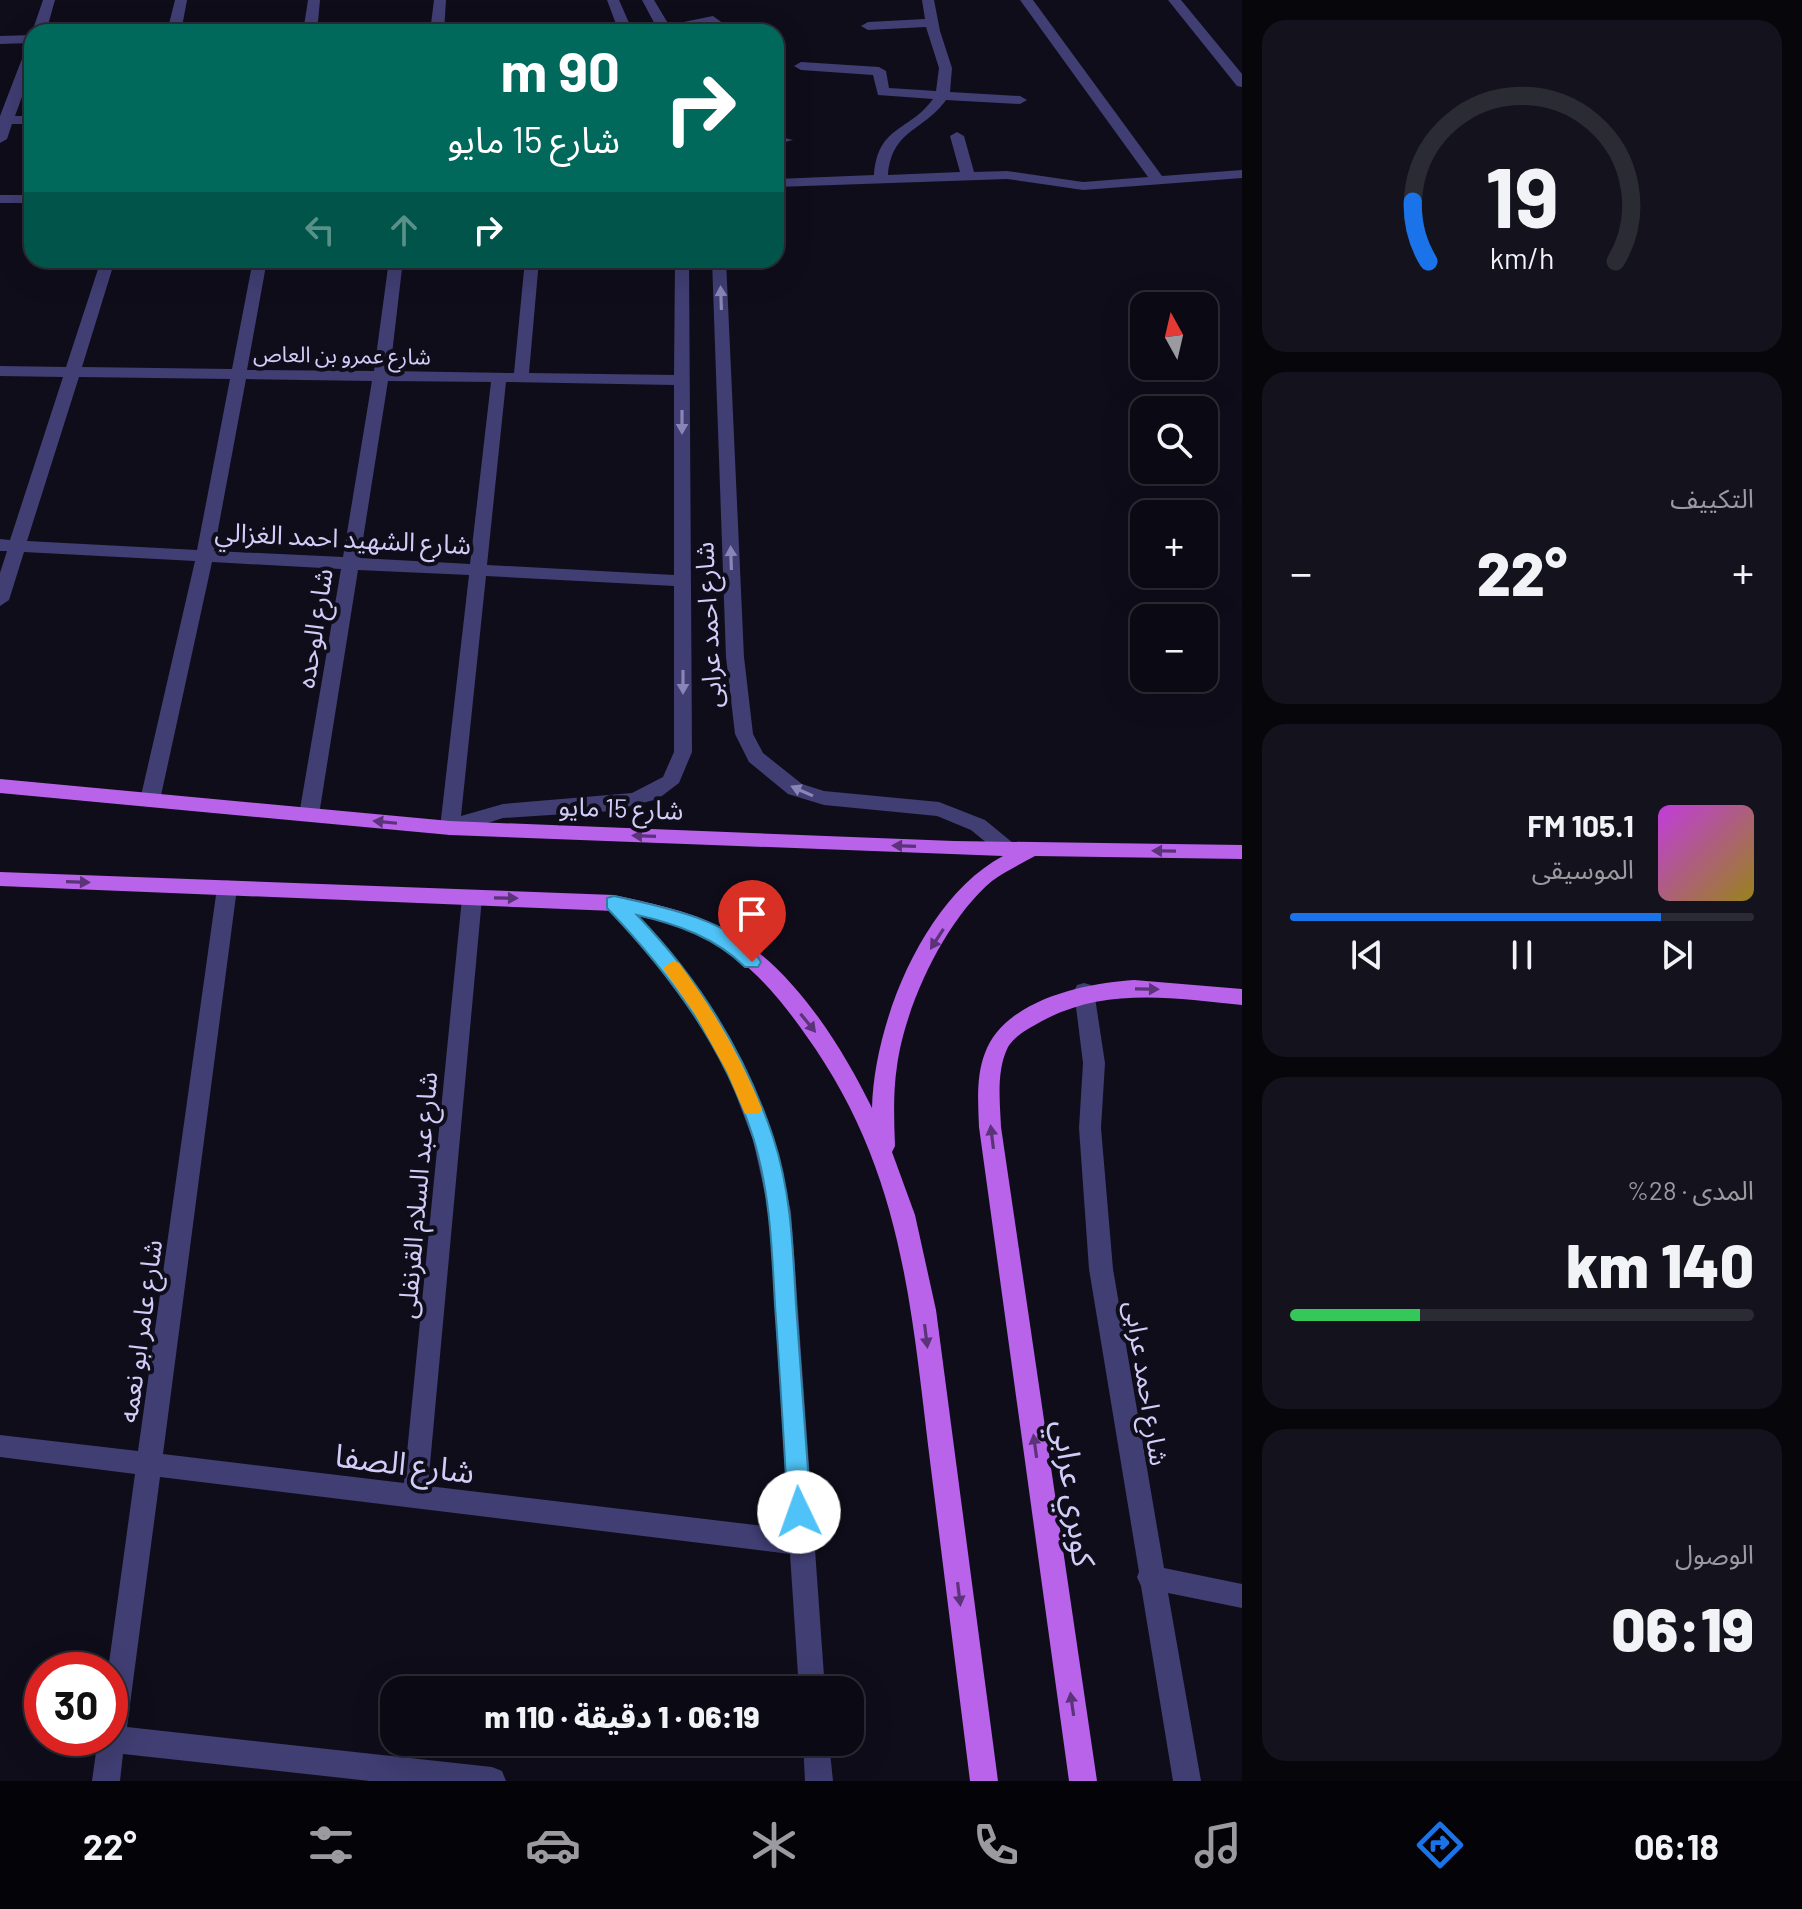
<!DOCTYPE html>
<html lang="ar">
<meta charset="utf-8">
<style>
body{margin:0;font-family:Barlow,"Noto Sans Arabic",sans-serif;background:#14131d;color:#f1f3f6;direction:rtl;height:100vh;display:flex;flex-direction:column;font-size:30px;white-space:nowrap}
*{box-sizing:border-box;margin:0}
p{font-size:26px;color:#9a9aa0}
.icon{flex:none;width:44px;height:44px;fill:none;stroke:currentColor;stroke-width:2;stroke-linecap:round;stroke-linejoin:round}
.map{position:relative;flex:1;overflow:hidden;direction:ltr}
.details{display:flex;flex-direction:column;gap:20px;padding:20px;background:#06060b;width:560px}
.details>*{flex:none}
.top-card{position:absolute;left:24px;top:24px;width:760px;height:244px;border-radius:24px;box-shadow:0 8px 32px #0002,0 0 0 2px #2b2b34;direction:rtl;background:#00695c;color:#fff;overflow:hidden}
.needle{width:52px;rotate:352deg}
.tools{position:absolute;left:1130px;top:292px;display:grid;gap:16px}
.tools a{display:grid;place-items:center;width:88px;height:88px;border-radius:16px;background:#0b0a14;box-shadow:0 8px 32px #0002,0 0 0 2px #2b2b34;font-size:40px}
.speed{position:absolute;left:24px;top:1652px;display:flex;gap:16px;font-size:40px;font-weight:700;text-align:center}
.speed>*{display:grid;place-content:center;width:104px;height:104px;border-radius:50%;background:#0b0a14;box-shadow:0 8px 32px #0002,0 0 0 2px #2b2b34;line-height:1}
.speed .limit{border:12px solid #d22;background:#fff;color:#111}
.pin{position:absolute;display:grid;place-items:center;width:68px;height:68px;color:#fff;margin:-82px -34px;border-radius:50% 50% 50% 0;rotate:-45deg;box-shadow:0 0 8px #0007}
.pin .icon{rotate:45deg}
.me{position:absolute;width:88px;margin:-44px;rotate:357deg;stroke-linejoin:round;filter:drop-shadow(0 0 6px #0008)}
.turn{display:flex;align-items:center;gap:28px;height:168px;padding:0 32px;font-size:36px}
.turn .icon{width:104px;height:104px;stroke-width:2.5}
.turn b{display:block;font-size:56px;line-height:68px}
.lanes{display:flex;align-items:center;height:76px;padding:0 32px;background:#0003;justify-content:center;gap:40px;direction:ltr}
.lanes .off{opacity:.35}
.big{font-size:60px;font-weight:800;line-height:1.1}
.details .card{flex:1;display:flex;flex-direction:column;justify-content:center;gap:12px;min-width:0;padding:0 28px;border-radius:24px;background:#14131d}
.details .dial{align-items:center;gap:0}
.dial svg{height:208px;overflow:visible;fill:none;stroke:#2b2b34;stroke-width:7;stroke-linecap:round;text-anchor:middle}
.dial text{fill:#f1f3f6;stroke:none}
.song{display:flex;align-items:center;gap:24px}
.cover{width:96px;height:96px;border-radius:12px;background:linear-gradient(135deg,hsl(290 70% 55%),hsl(50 70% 35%))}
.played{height:8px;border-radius:4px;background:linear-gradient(90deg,#1a73e8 80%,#2b2b34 80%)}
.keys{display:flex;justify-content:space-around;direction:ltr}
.heat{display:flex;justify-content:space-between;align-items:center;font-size:44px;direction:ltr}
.charge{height:12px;border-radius:6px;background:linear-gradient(90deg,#34c759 28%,#2b2b34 0)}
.trip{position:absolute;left:380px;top:1676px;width:484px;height:80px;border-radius:24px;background:#0b0a14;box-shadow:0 8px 32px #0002,0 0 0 2px #2b2b34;font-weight:800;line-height:80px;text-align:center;direction:rtl}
.menu{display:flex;height:128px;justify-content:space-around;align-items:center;background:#040408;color:#9a9aa0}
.menu .icon{width:56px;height:56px}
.menu .selected{color:#1a73e8}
.menu b{font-size:36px;color:#f1f3f6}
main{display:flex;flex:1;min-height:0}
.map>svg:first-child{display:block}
</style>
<main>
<section class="details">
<div class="card dial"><svg viewBox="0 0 100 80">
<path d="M14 69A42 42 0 1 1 86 69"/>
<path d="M14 69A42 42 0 0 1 8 46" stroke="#1a73e8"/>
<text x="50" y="56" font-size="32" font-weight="700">19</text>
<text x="50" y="72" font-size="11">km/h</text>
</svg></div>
<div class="card"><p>التكييف</p>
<div class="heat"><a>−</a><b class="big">22°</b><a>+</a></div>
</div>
<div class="card">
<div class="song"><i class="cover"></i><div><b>105.1 FM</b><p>الموسيقى</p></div></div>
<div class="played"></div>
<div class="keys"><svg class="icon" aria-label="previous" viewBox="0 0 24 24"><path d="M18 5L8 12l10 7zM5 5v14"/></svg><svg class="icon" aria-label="pause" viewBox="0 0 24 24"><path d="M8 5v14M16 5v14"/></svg><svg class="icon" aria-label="next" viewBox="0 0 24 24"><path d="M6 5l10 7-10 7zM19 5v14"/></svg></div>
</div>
<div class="card"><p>المدى · 28%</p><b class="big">140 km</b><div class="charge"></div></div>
<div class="card"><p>الوصول</p><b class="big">06:19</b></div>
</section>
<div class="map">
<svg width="1242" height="1781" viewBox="0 0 1242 1781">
<rect width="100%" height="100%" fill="#0f0d1a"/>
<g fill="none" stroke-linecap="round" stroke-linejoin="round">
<g fill="#403e73" fill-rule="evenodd">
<polygon points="43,0 55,0 46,32 32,32"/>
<polygon points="175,0 187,0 181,32 167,32"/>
<polygon points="308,0 320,0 317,32 303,32"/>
<polygon points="434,0 446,0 444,32 430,32"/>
<polygon points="607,0 619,0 633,32 619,32"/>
<polygon points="642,0 654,0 669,25 713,16 735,32 720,32 710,24 659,32"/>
<path d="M922 0H934L940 31 952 68 950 92 1020 96 1027 100 1020 104 946 100C923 132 892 129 888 175L960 172 950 136 957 132 964 136 974 172 1007 171 1083 182 1148 177 1020 0H1033L1162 176 1242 170V178L1083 190 1007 179 776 187V179L874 175C878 125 909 132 933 99L878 95 873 75 801 70 794 66 801 62 879 67 886 71 889 88 936 91 939 68 926 27 868 30 861 26 868 22 925 19Z"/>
<polygon points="1168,0 1181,0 1242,74 1242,87 1237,86"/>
<polygon points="765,26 770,27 770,32 736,32 743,28"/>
<polygon points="32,35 32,43 0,44 0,36"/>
<polygon points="32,47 32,69 15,116 32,116 32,124 12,124 7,139 0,143 0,116 25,51"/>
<polygon points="776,136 793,140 776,144"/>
<rect x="0" y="195" width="32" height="8"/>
<path d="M101 260H115L82 367 232 369 253 260H267L247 370 374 371 389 260H403L390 371 514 373 525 260H539L529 373 674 375 675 260H689L692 752 679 783 658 799 612 811 503 818 450 835 443 833 440 828 469 575 358 570 319 815 316 820H302L299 815 341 569 212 562 160 800 150 807 143 805 140 800 195 561 24 552 9 600 0 606V573L7 551H0V539L10 540 63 377 0 376V366L66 367ZM79 377 230 379 197 550 27 541ZM246 379 372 381 343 557 214 551ZM388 381 491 382 470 564 360 558ZM506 382 674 385V575L487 565ZM486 576 674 586V752L663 777 632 793 503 804 461 816Z"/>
<polygon points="712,260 726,260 744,657 753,734 763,753 802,784 824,791 939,802 985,820 1013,843 1016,848 1013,853 999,853 971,830 937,816 824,805 788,794 749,762 735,734 726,657"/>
<path d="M227 880 237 888 163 1454 404 1483 462 898 465 893H479L482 898 428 1486 789 1529 769 1212 753 1140 728 1074 696 1018 654 961 604 903 607 898H621C717 999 762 1075 791 1212L825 1690H799L790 1554 160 1477 127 1727 492 1767 502 1771 506 1781H370L123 1754 120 1781H92L98 1738H110L108 1670 135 1474 0 1457V1435L138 1451 217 888Z"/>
<polygon points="1084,983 1091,985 1094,991 1105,1063 1101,1128 1113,1269 1164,1568 1242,1584 1242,1608 1168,1593 1201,1781 1173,1781 1141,1586 1137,1577 1139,1572 1089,1269 1079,1128 1083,1063 1074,991 1077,985"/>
<polygon points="803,1742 829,1742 833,1781 805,1781"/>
</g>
<g fill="#b962ea" fill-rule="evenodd">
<path d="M0 779 450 821 954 841 1242 845V859L1035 856C1021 864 1005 871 992 881 945 920 905 1006 897 1066 893 1092 894 1119 895 1146L892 1152 915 1215 936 1310 998 1781H970C957 1677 944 1573 931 1469 911 1309 904 1171 805 1034 782 1001 752 965 717 944 686 925 649 918 614 911L0 886V872L614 895C650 903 687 910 720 927 789 962 839 1041 872 1108 874 1023 924 898 1003 856L450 835 0 793Z"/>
<path d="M1134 980 1242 989V1005C1173 998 1105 987 1042 1021 1030 1028 1015 1035 1008 1047 996 1071 1000 1102 1001 1127L1097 1781H1069L979 1127C978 1102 976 1076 985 1053 1004 1000 1085 983 1134 980Z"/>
</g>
</g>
<defs><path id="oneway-solid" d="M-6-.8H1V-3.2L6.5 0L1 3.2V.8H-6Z" transform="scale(2)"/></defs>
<g fill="#8985b6">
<use href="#oneway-solid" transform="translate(721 298) rotate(-92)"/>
<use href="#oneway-solid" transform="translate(682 422) rotate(90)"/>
<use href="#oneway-solid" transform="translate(731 558) rotate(-92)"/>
<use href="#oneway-solid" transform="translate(683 682) rotate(90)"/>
<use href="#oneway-solid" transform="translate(802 791) rotate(-156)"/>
</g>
<g fill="#5b3378">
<use href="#oneway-solid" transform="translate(385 822) rotate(-174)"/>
<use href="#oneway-solid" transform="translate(644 836) rotate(-178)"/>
<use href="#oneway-solid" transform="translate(904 846) rotate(-178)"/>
<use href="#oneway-solid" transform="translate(1164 851) rotate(-179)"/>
<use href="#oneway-solid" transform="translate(78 882) rotate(2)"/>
<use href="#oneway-solid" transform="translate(506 898) rotate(1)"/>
<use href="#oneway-solid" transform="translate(937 939) rotate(123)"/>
<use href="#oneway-solid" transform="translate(1147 989) rotate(1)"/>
<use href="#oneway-solid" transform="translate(808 1023) rotate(51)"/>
<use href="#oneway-solid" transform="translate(992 1137) rotate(-97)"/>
<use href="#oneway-solid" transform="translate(926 1336) rotate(83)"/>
<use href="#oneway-solid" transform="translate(1035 1446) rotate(-98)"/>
<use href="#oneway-solid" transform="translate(959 1594) rotate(83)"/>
<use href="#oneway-solid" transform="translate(1072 1704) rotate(-98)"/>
</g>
<path fill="#4fc3f7" stroke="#337fa1" stroke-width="2" d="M614 896C657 906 738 920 761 962L758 967H745C716 938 677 924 637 915 698 978 745 1053 773 1137 791 1191 793 1249 796 1305 801 1374 806 1443 811 1512L807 1520 799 1523 791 1520 788 1512C784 1443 780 1374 775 1305 772 1249 770 1191 753 1137 724 1047 671 975 607 908V898Z"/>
<path fill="#f59e0b" d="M673 961 679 963C713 1009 740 1056 762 1109L759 1114H745L727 1072 695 1014 663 968Z"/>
<g text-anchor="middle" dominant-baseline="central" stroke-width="8" stroke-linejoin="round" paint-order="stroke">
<g font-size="22" fill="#d2ccf8" stroke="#0f0d1a">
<text transform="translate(342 354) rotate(1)">شارع عمرو بن العاص</text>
</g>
<g font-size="26" fill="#d2ccf8" stroke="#0f0d1a">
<text transform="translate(343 537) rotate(3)">شارع الشهيد احمد الغزالي</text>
<text transform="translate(707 625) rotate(-93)">شارع احمد عرابى</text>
<text transform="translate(313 628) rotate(-81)">شارع الوحده</text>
<text transform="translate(621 807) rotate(2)">شارع 15 مايو</text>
<text transform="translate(416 1195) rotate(-85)">شارع عبد السلام القرنفلى</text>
<text transform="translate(139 1331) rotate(-82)">شارع عامر ابو نعمه</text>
<text transform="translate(1148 1383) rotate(81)">شارع احمد عرابى</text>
</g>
<g font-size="32" fill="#d2ccf8" stroke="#0f0d1a">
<text transform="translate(405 1462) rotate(7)">شارع الصفا</text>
<text transform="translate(1076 1493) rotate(82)">كوبري عرابي</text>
</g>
</g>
</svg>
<div class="tools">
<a><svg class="needle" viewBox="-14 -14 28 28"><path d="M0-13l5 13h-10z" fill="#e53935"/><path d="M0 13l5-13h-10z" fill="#9a9aa0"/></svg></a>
<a><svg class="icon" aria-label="search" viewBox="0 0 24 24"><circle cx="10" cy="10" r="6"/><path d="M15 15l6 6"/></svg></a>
<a>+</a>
<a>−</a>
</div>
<div class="speed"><div class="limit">30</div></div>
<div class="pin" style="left:752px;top:962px;background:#d93025"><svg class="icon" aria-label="arrive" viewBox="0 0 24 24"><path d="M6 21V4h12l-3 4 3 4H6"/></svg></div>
<svg class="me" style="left:799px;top:1512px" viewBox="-20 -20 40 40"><circle r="19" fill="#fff"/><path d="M0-13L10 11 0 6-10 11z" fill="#4fc3f7"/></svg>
<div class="trip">06:19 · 1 دقيقة · 110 m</div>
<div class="top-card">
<div class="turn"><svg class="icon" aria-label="right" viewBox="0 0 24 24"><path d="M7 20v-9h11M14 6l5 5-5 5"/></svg><div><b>90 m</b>شارع 15 مايو</div></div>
<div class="lanes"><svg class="icon off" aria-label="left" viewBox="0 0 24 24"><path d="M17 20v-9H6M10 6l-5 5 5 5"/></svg><svg class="icon off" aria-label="ahead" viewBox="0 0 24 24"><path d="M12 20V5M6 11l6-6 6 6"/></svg><svg class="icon" aria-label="right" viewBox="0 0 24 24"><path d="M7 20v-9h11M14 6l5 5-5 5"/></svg></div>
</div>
</div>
</main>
<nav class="menu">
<b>06:18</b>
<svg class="icon selected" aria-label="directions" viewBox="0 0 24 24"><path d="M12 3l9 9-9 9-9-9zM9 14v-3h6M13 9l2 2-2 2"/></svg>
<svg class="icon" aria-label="music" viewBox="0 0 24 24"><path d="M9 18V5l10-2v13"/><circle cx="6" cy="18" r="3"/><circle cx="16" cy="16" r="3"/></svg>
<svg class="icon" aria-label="phone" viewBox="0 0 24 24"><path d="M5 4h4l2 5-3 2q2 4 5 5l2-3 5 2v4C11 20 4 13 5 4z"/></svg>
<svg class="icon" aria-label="climate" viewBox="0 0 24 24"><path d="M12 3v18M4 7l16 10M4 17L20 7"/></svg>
<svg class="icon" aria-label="car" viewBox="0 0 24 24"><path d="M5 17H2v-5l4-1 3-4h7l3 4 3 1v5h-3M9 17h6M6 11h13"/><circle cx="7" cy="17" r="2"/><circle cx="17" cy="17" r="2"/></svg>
<svg class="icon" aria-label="filters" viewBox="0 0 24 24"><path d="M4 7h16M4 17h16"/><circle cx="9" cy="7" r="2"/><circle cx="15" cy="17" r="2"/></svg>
<b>22°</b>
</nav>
